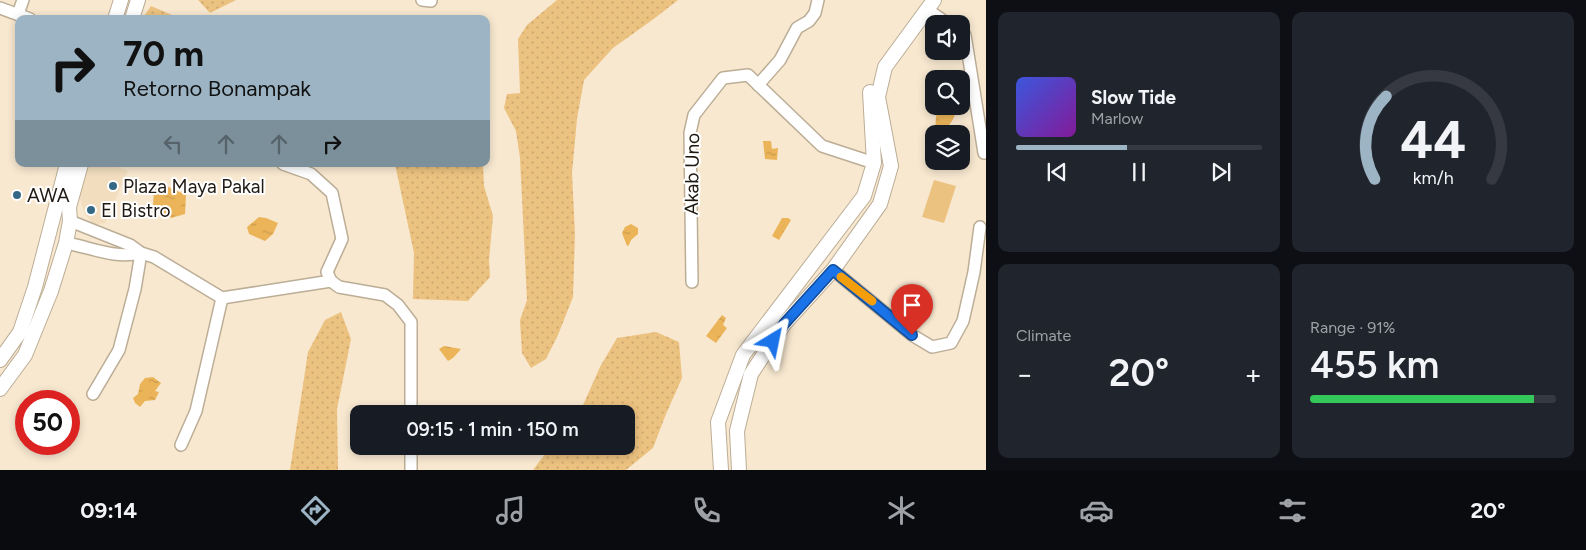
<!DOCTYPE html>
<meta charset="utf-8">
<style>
body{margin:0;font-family:Figtree,sans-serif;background:#20242c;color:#f1f3f6;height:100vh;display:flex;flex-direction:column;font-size:19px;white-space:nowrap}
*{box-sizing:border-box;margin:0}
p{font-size:16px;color:#9ea1a6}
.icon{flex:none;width:28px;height:28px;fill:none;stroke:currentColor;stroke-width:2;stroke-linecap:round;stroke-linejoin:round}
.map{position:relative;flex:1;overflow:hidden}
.panel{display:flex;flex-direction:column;gap:12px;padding:12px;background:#0d0f14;width:600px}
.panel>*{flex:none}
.guide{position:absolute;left:15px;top:15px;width:475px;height:152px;border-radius:10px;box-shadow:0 2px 8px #0003;background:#9cb4c3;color:#111;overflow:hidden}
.buttons{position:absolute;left:925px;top:15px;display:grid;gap:10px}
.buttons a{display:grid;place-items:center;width:45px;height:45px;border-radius:10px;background:#171b24;box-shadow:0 2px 8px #0003;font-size:25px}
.speed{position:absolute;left:15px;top:390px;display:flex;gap:10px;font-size:25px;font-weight:700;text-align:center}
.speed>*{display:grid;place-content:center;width:65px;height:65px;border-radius:50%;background:#171b24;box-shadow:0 2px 8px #0003;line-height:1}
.speed .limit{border:8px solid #d22;background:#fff;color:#111}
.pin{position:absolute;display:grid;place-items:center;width:42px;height:42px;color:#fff;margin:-51px -21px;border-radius:50% 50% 50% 0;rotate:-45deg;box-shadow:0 0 5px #0007}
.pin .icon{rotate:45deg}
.me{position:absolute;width:55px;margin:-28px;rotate:35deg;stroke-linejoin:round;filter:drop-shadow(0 0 4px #0008)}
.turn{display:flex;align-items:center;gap:18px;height:105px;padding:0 25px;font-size:22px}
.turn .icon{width:65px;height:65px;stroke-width:2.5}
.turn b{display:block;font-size:35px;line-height:42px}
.lanes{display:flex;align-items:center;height:48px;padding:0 25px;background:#0003;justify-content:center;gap:25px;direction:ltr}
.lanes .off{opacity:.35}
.big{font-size:38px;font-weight:600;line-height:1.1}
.panel .tile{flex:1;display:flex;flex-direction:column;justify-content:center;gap:8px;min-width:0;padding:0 18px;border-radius:10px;background:#20242c}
.panel .dial{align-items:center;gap:0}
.dial svg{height:130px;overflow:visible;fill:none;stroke:#363941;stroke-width:7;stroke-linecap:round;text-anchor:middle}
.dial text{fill:#f1f3f6;stroke:none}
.song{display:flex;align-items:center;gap:15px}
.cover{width:60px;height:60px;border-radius:8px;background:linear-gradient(135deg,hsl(230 70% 55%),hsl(290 70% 35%))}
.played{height:5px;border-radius:2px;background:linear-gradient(90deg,#9cb4c3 45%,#363941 45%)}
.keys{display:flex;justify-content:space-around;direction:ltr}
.heat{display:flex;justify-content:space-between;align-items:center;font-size:28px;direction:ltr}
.charge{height:8px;border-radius:4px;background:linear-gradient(90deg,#34c759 91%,#363941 0)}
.panel .tiles{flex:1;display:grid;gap:12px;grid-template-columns:repeat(2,1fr)}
.trip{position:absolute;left:350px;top:405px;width:285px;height:50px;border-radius:10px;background:#171b24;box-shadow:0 2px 8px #0003;font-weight:600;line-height:50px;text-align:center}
.menu{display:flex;height:80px;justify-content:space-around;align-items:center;background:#090b0e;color:#9ea1a6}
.menu .icon{width:35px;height:35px}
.menu .on{color:#9cb4c3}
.menu b{font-size:22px;color:#f1f3f6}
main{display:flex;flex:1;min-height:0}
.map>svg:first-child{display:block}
</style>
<main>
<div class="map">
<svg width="986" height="470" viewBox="0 0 986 470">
<defs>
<pattern id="grass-dots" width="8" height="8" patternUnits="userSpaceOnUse" patternTransform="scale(1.25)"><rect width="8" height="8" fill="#ecc280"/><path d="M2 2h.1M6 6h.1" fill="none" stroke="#caa66e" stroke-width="1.8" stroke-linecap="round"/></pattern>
<pattern id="water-ripples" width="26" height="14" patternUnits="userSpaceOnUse" patternTransform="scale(1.25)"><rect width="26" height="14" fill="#ebb458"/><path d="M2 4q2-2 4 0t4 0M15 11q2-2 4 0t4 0" fill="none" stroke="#c99a4c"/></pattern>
</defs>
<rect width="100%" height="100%" fill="#f8e8d0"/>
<polygon fill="#f2debf" points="89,164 110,164 128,171 105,223 94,225 85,214 79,195"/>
<g fill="url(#grass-dots)">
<polygon points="198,0 236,0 210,13"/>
<polygon points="557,0 678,0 655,18 613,48 584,80 577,119 572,173 575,234 573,297 558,335 546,359 531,368 522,353 520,320 527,300 520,158 516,131 504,108 507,94 520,93 518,39 527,25"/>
<polygon points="151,6 179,18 183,19 142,19"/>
<polygon points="395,164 483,164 484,186 493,216 489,260 490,277 468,301 413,299 414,253"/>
<polygon points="341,312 351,339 337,409 338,470 290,470 308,352 325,320"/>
<polygon points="656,332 679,342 682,378 666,414 653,448 626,470 533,470 551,446 626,446 626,414 579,414 600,367 617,338"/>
</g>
<polygon fill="#ecc280" points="934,180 956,186 944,223 922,217"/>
<g fill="url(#water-ripples)">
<path d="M939 106H950L956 111C953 123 947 129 935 132L936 116Z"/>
<polygon points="771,141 772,149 778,148 777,160 765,159 763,141"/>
<polygon points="162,184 186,195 185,214 171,218 153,206 154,190"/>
<polygon points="259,217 266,218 278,223 273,234 265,241 249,234 247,227"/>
<polygon points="782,218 788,218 791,220 779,240 772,236"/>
<polygon points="631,224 638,228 638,234 631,240 629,245 627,246 622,233 625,227"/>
<polygon points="722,315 726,318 723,325 727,328 716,343 706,336"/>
<polygon points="444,346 461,349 453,358 448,361 439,349"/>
<polygon points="153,377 161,383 155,391 159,392 155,400 145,401 140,407 135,403 133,398 138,394 140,384 145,378"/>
</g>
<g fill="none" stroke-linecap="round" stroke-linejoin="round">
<defs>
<g id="minor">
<polyline points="422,0 431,1"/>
<polyline points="0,8 30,19"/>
<polyline points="928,10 948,24"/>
<polyline points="18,14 23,0"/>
<polyline points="961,33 965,35 984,153"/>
<polyline points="758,85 780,60 797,28 809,21 815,13 818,0"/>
<polyline points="283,164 311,174 332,193 342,239 327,272 331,281 339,287 385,295 398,305 411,322 411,414"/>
<polyline points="70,221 130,245 141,253 154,257 222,298 331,281"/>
<path d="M66 243C93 248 114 259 141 253"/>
<polyline points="833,270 912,335 932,347 951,343 963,321 974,272 980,227"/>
<polyline points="692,282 690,133 694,115 723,78 748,75 822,146 874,163"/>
<polyline points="93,394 119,350 135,289 141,253"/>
<polyline points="181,445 196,411 222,298"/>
<polyline points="411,470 411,446"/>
</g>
<g id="major">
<polyline points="115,19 121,0"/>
<polyline points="132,19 138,0"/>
<polyline points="0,360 20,332 35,287 67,164"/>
<polyline points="0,389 25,355 51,291 66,243 70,221 69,207 81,164"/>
<polyline points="721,470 718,422 743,355 864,196 874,163 870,92"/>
<polyline points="739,470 737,431 751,374 784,324 833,270 880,204 891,166 878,97 885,67 934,0"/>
</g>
</defs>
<use href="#minor" stroke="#bcad96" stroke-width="14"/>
<use href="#major" stroke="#bcad96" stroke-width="16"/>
<use href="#minor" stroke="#fff" stroke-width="11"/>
<use href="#major" stroke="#fff" stroke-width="14"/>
</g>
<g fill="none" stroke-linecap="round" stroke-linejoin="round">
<defs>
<polyline id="route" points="773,341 784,324 833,270 912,335"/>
</defs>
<use href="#route" stroke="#114b97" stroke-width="12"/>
<use href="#route" stroke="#1a73e8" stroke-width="9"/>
<polyline stroke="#f59e0b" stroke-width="9" points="841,277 872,301"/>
</g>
<g fill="#356885" stroke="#fff" stroke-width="2">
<circle cx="113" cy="186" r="5"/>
<circle cx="17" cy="195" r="5"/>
<circle cx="91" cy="210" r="5"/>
</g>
<g text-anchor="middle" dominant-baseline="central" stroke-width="4" stroke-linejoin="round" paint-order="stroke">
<g font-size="19" fill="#1f1911" stroke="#fff">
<text transform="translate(692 174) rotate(-89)">Akab Uno</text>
</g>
<g font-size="19" fill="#1f1911" stroke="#fff" text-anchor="start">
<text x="123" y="186">Plaza Maya Pakal</text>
<text x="27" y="195">AWA</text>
<text x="101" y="210">El Bistro</text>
</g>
</g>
</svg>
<div class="buttons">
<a><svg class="icon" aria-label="sound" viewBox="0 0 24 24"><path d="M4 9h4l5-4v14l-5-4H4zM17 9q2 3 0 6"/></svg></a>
<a><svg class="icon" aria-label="search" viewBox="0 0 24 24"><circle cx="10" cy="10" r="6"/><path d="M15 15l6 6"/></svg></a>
<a><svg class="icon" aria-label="layers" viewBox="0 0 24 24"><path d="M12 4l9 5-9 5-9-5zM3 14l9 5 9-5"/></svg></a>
</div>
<div class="speed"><div class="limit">50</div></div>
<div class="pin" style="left:912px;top:335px;background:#d93025"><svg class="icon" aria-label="arrive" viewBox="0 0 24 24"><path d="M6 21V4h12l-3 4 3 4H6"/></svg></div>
<svg class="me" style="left:773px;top:341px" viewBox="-20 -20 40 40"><path d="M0-17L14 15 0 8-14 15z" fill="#1a73e8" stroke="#fff" stroke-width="4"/></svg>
<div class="trip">09:15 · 1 min · 150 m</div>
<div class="guide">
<div class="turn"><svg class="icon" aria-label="right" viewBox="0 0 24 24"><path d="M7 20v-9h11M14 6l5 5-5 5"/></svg><div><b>70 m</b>Retorno Bonampak</div></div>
<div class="lanes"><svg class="icon off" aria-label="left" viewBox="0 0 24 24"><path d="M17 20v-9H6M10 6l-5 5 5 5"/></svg><svg class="icon off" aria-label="ahead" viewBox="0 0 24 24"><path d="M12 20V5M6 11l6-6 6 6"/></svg><svg class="icon off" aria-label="ahead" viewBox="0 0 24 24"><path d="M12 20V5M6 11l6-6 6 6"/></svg><svg class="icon" aria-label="right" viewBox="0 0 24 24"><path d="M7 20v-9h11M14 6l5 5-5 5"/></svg></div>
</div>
</div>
<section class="panel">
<div class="tiles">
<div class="tile">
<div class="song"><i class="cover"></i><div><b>Slow Tide</b><p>Marlow</p></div></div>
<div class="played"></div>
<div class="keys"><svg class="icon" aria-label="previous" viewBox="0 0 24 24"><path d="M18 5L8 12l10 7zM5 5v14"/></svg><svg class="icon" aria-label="pause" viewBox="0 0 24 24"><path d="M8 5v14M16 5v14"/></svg><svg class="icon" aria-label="next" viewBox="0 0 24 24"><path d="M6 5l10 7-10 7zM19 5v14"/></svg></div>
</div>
<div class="tile dial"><svg viewBox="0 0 100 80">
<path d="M14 69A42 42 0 1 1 86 69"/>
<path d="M14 69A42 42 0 0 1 21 18" stroke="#9cb4c3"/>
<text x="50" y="56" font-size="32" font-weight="700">44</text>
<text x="50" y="72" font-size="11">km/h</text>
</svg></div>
<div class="tile"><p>Climate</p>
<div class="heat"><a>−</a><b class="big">20°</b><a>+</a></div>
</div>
<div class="tile"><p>Range · 91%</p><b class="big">455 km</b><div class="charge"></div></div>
</div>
</section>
</main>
<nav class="menu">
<b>09:14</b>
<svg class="icon on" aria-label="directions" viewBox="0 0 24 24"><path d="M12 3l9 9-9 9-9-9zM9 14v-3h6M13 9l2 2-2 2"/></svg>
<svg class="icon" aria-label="music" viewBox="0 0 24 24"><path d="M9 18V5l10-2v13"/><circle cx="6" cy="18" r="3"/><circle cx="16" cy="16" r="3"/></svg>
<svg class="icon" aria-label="phone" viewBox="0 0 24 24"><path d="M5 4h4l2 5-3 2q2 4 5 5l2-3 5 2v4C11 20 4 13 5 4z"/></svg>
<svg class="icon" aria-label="climate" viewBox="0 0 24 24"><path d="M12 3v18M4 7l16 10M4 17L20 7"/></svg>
<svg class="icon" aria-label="car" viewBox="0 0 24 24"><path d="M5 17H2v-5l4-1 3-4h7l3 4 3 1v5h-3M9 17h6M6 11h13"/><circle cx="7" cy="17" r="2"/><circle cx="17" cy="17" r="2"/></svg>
<svg class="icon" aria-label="filters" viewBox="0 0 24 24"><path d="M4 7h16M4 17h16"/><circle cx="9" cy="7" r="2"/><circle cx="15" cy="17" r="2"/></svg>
<b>20°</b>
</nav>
